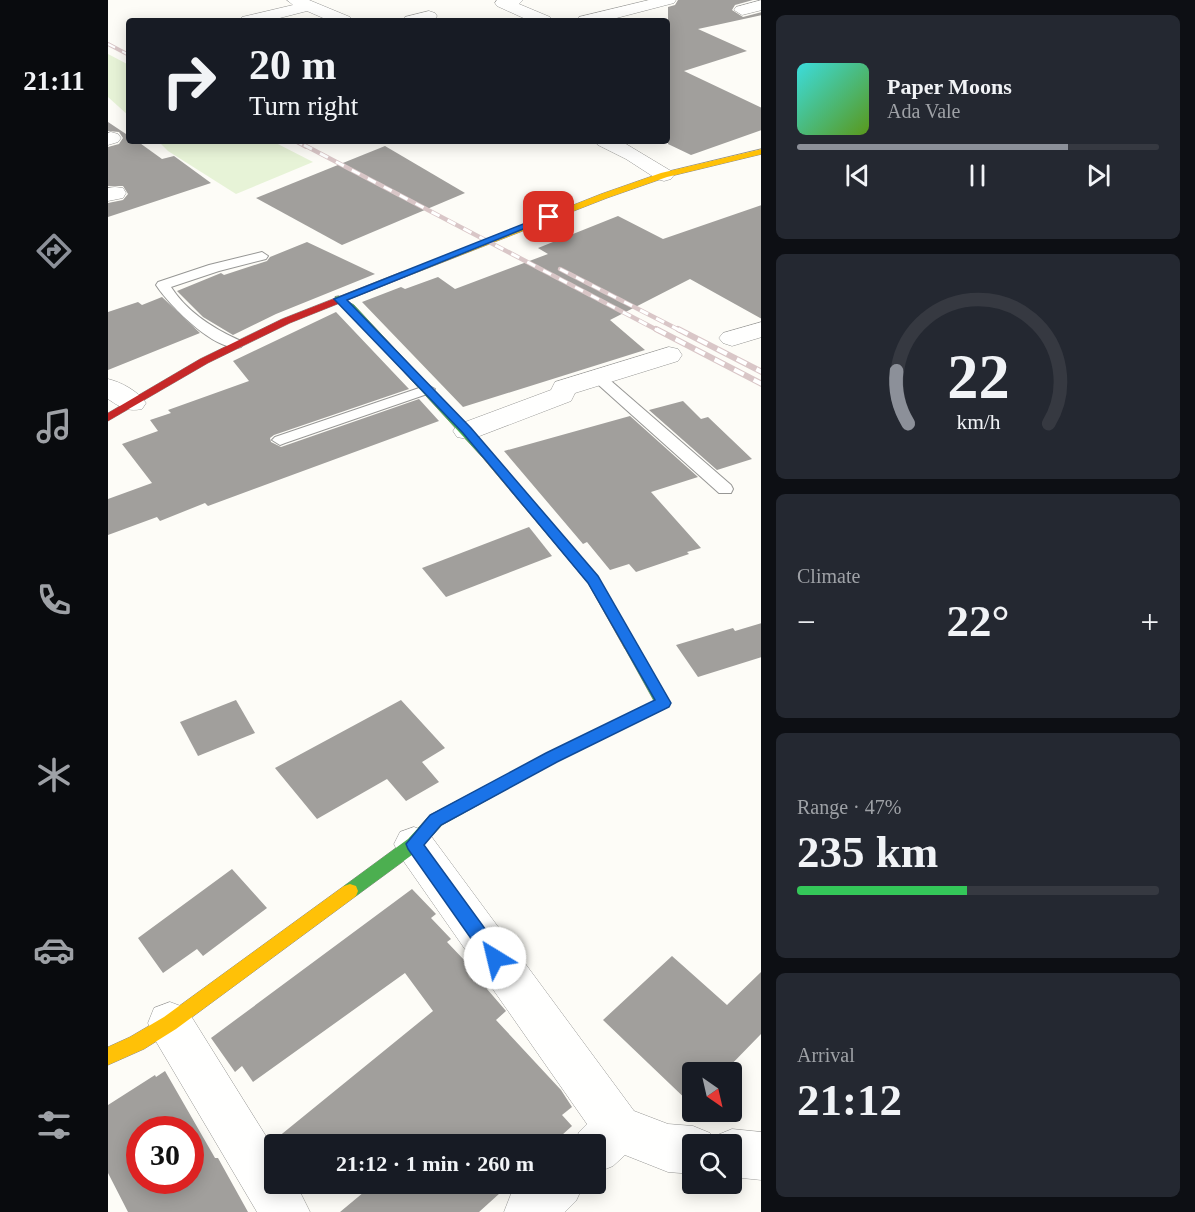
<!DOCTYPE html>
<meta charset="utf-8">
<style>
body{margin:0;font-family:"Times New Roman",serif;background:#242831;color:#f1f3f6;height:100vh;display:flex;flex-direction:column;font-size:22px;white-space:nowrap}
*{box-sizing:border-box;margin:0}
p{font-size:20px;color:#9ea1a6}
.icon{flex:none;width:33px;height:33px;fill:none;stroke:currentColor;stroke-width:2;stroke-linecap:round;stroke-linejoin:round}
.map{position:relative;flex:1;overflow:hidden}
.side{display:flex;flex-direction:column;gap:15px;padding:15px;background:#0d0f14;width:434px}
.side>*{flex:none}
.top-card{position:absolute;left:18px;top:18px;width:544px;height:126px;border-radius:6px;box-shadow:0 3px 15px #0003;background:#171b24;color:#f1f3f6;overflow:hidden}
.needle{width:39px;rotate:146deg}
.controls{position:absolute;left:574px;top:1062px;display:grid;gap:12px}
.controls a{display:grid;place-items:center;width:60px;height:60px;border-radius:6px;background:#171b24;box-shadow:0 3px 15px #0003;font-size:30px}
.speed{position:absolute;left:18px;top:1116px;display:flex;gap:12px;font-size:30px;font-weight:700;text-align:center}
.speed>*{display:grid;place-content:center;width:78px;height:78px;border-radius:50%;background:#171b24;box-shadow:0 3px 15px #0003;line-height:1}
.speed .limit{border:9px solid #d22;background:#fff;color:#111}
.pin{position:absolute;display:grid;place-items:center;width:51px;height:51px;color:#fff;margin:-26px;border-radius:12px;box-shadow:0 3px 9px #0006}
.me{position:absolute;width:66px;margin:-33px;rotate:324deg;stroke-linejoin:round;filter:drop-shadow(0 0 4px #0008)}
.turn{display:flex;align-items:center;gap:21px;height:126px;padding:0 24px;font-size:27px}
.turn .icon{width:78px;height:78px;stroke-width:2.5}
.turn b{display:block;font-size:42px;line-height:51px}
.big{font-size:45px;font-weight:600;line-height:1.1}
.side .widget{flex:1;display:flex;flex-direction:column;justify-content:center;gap:9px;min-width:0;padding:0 21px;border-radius:9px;background:#242831}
.side .dial{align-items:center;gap:0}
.dial svg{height:156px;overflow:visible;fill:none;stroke:#363941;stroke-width:7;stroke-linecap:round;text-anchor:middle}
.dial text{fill:#f1f3f6;stroke:none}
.song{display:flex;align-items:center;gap:18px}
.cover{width:72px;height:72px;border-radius:9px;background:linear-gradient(135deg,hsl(180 70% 55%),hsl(90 70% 35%))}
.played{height:6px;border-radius:3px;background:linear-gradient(90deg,#8c9099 75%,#363941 75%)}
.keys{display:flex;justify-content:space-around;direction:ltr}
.heat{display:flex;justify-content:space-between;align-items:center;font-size:33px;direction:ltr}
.charge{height:9px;border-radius:4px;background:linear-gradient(90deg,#34c759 47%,#363941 0)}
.trip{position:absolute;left:156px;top:1134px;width:342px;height:60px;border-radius:6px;background:#171b24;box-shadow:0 3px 15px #0003;font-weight:600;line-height:60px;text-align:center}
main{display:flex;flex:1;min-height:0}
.tabs{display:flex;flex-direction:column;width:108px;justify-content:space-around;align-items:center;background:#090b0e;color:#9ea1a6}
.tabs .icon{width:42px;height:42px}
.tabs .selected{color:#8c9099}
.tabs b{font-size:27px;color:#f1f3f6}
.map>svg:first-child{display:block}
</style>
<main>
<nav class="tabs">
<b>21:11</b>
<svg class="icon selected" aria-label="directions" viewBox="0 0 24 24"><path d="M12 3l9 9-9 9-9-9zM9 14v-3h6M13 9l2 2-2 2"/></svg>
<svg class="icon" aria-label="music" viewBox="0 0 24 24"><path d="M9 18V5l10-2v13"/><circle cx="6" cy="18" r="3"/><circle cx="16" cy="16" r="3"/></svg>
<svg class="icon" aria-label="phone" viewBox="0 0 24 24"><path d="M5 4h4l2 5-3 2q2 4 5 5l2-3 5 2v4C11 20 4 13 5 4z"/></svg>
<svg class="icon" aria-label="climate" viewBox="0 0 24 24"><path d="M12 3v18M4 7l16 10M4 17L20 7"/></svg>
<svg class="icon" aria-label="car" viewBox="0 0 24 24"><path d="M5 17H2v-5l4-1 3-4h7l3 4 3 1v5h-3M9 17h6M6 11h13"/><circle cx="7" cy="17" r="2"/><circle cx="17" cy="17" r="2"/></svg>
<svg class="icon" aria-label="filters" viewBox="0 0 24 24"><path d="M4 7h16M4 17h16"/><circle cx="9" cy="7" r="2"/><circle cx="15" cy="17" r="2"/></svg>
</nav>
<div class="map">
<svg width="654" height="1212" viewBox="0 0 654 1212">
<rect width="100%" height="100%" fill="#fdfcf7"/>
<g fill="#e7f3d7">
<polygon points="0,54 21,65 21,116 0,97"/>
<polygon points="50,141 164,141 205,162 128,194 60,151"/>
</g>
<g fill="#a19f9c" fill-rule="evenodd">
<polygon points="570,0 645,0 627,5 624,10 635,17 654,12 654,15 590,29 639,51 576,71 654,108 654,130 583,155 560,144 560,7 567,5"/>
<polygon points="0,122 21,136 21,141 29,141 54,159 66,156 103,183 0,217 0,203 15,200 20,194 15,186 0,186 0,147 11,144 15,138 11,132 0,131"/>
<polygon points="277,146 357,193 234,245 148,198"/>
<polygon points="654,205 654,319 582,279 502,320 537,350 355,407 254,302 293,287 297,289 330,277 347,289 440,254 430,248 510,216 555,239"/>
<polygon points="199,242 267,274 168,314 125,335 95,317 69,291 113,273 116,275 159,261 162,257"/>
<polygon points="54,297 92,333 0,370 0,312 30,302 34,305"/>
<polygon points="228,312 301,389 166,435 162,438 163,442 173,447 311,399 331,421 100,506 97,503 52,521 49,517 0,535 0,499 44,483 14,444 50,431 42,420 63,413 60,410 141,381 125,361"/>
<polygon points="575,401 593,419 600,417 644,459 609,470 541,410"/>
<polygon points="522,416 590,477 543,492 593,548 579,552 581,554 528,572 521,564 502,570 479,542 475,544 396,451"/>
<polygon points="421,527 444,556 338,597 314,568"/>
<polygon points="654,623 654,657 590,677 568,645 625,628 627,631"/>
<polygon points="128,700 147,733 90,756 72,722"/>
<polygon points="293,700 337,748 314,762 331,782 298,801 279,779 209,819 167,768"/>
<polygon points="124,869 159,908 95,956 89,949 55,973 30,938"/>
<polygon points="304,889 328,914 323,918 343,939 339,942 377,982 381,987 379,989 398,1011 388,1020 453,1090 464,1107 454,1115 464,1126 444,1144 166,1144 164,1142 325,1011 297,973 145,1082 134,1066 127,1072 103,1038"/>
<polygon points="564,956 619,1005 654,971 654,1033 616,1072 585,1072 585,1106 495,1020"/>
<path d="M57 1071 107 1158H110L140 1212H20L0 1173V1105L47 1075 48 1077ZM32 1130H82V1180H32Z"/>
<polygon points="253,1184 402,1184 371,1212 232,1212 256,1192 251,1185"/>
</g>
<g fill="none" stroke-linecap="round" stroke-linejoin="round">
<defs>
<g id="lane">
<polygon points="422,203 445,214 447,217 445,220 437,220 418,210 418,204"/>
<path d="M154 252 160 256 158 259 111 271 63 287C79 312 106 329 133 341L135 344 133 347C108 353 61 305 48 285L50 282 101 265Z"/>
<polygon points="490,373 495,374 623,485 625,489 623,493 611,493 485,380 483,377"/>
<polygon points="320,385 327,389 325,392 177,443 172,445 164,440 167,437"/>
</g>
<g id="street">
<polygon points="179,0 201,0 242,17 244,21 222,21 199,11 160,21 132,21 134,17 185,5"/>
<polygon points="389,0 415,0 411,4 442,17 444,21 422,21 389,6 387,3"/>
<polygon points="541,0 568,0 566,3 497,21 469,21 471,17"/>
<polygon points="654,0 654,10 634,15 626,10 628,7"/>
<polygon points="321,11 327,13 329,16 327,19 295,21 297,17"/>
<polygon points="3,132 10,134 13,138 10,142 0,145 0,133"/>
<polygon points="487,141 513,141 563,171 566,175 563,179 556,181 549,179 518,159 490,145"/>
<polygon points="7,187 15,188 18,193 15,198 0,201 0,188"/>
<polygon points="654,322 654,337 624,346 615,343 611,338 615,333"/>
<polygon points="561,347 570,349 574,355 570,361 467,393 463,401 369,437 359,439 349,437 345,431 349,425 443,390 447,382"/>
<path d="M0 379C13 382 30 391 38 403L34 409C19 412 12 407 0 399Z"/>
<polygon points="306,827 320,832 526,1111 560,1124 585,1126 602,1133 605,1140 607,1136 624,1129 654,1132 654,1180 624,1177 624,1144 585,1144 585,1174 560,1172 517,1155 505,1166 488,1173 488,1144 466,1144 471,1132 479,1124 292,856 286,844 292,832"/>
<polygon points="62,1002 78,1008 166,1149 166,1184 188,1184 202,1212 149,1212 46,1038 40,1023 46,1008"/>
<polygon points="415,1184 476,1184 468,1201 457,1212 396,1212 403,1194"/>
</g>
<g id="fast">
<polygon points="231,296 246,305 383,452 385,455 383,458 375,458 238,309 227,301 227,297"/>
<polygon points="522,640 527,641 560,699 562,703 560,707 448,762 334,825 312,849 248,896 242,898 236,896 234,891 236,886 300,839 322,815 438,754 546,701 515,645 517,641"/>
</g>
<g id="slow">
<polygon points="654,149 654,154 559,177 499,198 297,277 289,275 493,194 553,173"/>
<polygon points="379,451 383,452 490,577 529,645 527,649 517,649 480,583 375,458 373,455"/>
<polygon points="242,884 248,886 250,891 248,896 68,1029 36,1049 0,1065 0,1047 22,1037 56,1017 236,886"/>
</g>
<polygon id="jam" points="294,272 297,273 297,277 182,323 100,363 0,421 0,413 92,359 174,319"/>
</defs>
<use href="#lane" stroke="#979795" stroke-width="2"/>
<use href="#street" stroke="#979795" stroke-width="1"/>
<use href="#fast" stroke="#8e8d8b" stroke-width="1"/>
<use href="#slow" stroke="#8e8d8b" stroke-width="1"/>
<use href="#jam" stroke="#8e8d8b" stroke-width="1"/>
<use href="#lane" fill="#fffffe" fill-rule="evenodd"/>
<use href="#street" fill="#fffffe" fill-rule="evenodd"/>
<use href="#fast" fill="#4caf50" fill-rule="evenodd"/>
<use href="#slow" fill="#ffc107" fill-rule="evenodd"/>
<use href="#jam" fill="#c62828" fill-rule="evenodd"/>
<defs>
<g id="rail-far2">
<polyline points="0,44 21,55"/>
<polyline points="187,141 198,147"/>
</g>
<g id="rail-far1">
<polyline points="196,145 551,331"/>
<polyline points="452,269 573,331"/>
</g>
<g id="rail">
<polyline points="548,329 654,384"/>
<polyline points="570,329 654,372"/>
</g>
</defs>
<use href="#rail-far2" stroke="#d9c6c7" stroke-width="4"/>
<use href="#rail-far1" stroke="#d9c6c7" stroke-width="4.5"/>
<use href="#rail" stroke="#d9c6c7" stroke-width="6"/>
<use href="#rail-far2" stroke="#fff" stroke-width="2" stroke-dasharray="8" stroke-linecap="butt"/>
<use href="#rail-far1" stroke="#fff" stroke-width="3" stroke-dasharray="9" stroke-linecap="butt"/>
<use href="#rail" stroke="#fff" stroke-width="4" stroke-dasharray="11" stroke-linecap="butt"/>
</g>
<polygon fill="#1a73e8" stroke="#114b97" stroke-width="1.5" points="438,215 445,217 239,300 363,428 490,576 563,703 561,707 449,762 333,825 316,845 394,952 396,958 394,964 387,966 381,964 300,849 298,844 322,815 438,753 547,700 480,583 355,433 226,299"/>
</svg>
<div class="controls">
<a><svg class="needle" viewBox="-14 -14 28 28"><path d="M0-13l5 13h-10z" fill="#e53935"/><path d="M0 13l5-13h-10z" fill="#9ea1a6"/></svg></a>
<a><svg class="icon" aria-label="search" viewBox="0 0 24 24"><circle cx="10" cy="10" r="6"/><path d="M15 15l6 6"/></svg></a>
</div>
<div class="speed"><div class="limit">30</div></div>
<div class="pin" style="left:441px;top:217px;background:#d93025"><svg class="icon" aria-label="arrive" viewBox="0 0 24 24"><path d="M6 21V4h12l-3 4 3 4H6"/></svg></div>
<svg class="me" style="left:387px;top:958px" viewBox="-20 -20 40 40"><circle r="19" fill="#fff"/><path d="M0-13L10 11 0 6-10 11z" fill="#1a73e8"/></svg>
<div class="trip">21:12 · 1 min · 260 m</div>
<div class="top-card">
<div class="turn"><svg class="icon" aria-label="right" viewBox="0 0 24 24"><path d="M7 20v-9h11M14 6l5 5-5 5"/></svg><div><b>20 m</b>Turn right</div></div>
</div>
</div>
<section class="side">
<div class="widget">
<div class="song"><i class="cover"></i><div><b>Paper Moons</b><p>Ada Vale</p></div></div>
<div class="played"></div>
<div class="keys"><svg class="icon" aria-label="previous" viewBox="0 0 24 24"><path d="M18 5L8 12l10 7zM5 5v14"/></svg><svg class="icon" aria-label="pause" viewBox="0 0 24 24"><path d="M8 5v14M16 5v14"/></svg><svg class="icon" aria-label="next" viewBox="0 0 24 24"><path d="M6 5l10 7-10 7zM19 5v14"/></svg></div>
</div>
<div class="widget dial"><svg viewBox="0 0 100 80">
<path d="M14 69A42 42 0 1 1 86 69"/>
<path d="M14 69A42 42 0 0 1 8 42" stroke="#8c9099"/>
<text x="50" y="56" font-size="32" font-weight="700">22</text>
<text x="50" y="72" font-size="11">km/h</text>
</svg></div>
<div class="widget"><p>Climate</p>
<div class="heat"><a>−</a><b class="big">22°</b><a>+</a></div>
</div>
<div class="widget"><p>Range · 47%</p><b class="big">235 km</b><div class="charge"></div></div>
<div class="widget"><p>Arrival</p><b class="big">21:12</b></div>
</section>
</main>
